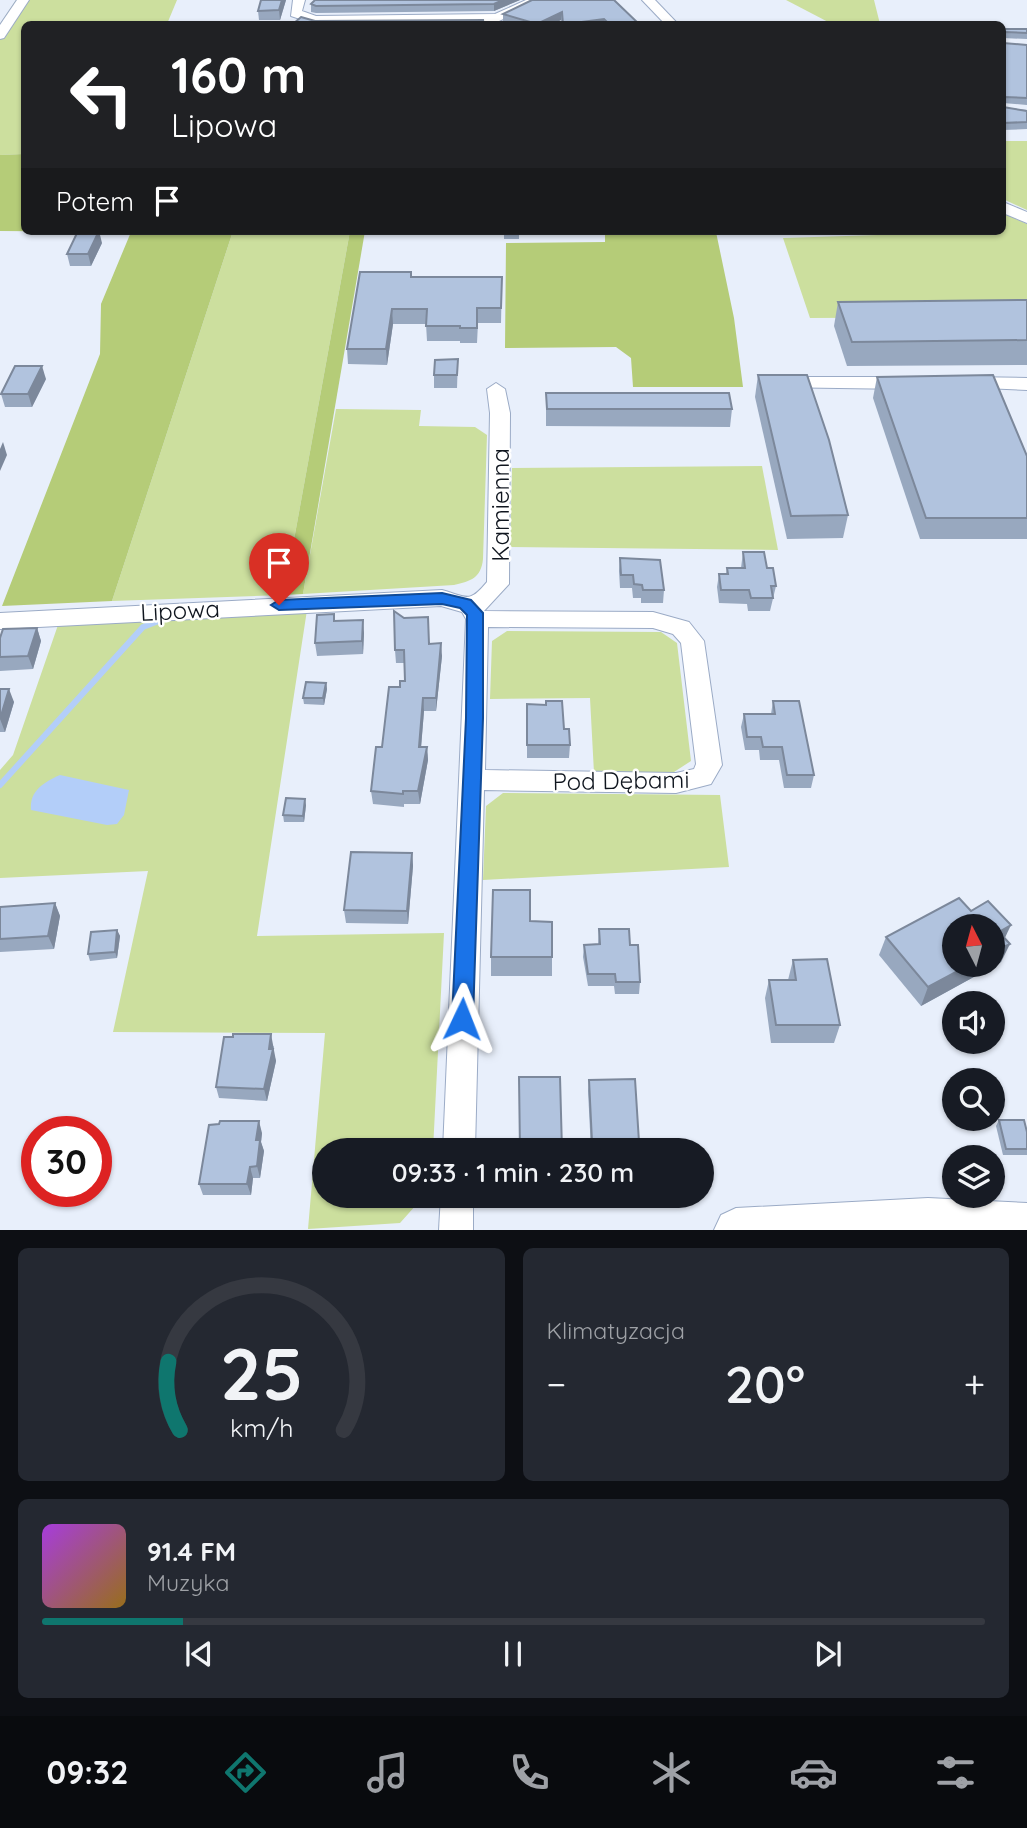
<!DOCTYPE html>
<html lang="pl">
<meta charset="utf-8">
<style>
body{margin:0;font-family:Quicksand,sans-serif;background:#242831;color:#f1f3f6;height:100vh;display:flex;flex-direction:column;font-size:26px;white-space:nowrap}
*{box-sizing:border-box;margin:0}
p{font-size:23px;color:#9ea1a6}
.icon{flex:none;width:38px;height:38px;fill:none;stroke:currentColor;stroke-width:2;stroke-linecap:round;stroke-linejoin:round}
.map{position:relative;height:1230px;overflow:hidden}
.drawer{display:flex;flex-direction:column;gap:18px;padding:18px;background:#0d0f14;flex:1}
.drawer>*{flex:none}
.guide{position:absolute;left:21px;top:21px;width:985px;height:214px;border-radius:10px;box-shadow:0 2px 5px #0004;background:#202124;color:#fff;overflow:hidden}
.needle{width:46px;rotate:354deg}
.fabs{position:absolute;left:942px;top:914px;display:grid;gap:14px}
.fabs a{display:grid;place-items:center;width:63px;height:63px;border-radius:50%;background:#171b24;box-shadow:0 2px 5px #0004;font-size:35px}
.speed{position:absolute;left:21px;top:1116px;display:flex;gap:14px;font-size:35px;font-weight:700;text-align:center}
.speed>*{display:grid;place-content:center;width:91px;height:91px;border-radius:50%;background:#171b24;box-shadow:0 2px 5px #0004;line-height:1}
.speed .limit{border:10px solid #d22;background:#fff;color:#111}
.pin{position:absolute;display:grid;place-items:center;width:60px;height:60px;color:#fff;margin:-72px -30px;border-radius:50% 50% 50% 0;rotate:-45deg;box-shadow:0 0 7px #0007}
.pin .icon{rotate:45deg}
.me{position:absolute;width:77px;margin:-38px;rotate:2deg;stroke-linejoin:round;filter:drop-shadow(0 0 5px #0008)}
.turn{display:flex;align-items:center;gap:24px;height:147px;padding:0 35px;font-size:32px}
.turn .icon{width:91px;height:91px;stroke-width:2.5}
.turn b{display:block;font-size:49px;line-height:60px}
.then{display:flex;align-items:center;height:66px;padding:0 35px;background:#0003;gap:14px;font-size:26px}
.big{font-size:52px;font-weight:600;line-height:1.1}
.drawer .tile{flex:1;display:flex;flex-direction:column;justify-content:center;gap:10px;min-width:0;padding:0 24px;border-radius:10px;background:#242831}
.drawer .dial{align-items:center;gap:0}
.dial svg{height:182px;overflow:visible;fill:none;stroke:#363941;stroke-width:7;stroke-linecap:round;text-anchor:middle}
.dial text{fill:#f1f3f6;stroke:none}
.song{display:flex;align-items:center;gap:21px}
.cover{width:84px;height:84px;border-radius:10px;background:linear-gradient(135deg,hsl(280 70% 55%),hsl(40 70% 35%))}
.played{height:7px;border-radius:4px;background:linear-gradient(90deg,#0f766e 15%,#363941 15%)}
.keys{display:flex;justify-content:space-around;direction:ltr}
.heat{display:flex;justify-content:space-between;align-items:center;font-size:38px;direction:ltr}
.drawer .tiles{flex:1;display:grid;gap:18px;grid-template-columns:1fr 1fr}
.tile:last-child{grid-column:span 2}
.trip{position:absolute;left:312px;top:1138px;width:402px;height:70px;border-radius:35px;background:#171b24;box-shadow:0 2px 5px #0004;font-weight:600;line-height:70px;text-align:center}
.tab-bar{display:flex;height:112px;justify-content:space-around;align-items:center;background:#090b0e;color:#9ea1a6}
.tab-bar .icon{width:49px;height:49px}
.tab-bar .selected{color:#0f766e}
.tab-bar b{font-size:32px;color:#f1f3f6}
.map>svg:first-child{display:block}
</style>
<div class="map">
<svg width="1027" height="1230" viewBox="0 0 1027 1230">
<rect width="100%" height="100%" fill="#e8effb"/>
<g fill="#ccdf9e">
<polygon points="16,0 177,0 167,24 24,24 24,154 0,155 0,24"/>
<polygon points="786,0 874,0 880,24 832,24"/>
<polygon points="1003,141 1027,141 1027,210 1003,199"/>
<polygon points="1003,213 1027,224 1027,317 810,318 783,238 1003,231"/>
<polygon points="233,231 350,231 284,595 112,601"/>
<path d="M336 409 421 410 419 426 475 427 487 435 483 559C481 578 471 581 454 585L303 594Z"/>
<polygon points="762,466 778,550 510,547 512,468"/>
<polygon points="307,610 257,936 444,933 433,1150 324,1150 324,1195 425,1195 400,1223 308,1229 325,1033 113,1032 148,871 0,878 0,770 13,755 58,625"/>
<polygon points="507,631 661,632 677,643 691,761 674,772 594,773 590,698 490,699 492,641"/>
<polygon points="503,793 720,795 729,867 483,880 486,806"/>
</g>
<g fill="#b5cc78">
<polygon points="24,154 24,231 233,231 112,601 2,606 100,354 101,304 131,232 0,231 0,155"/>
<polygon points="350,231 365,231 303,594 284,595"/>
<polygon points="605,231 716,232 734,318 743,387 633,387 631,358 616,347 505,348 506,243 605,242"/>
</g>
<path fill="#b3cef9" d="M60 775 129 790 124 815 117 824 107 825 31 810C29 791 44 782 60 775Z"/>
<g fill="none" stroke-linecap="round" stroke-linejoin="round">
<polyline stroke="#b3cef9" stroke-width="6" points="0,785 143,627 161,620"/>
<defs>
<g id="minor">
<polygon points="17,0 29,0 4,38 0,39 0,25"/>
<polygon points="293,0 305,0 302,11 316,16 495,14 526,0 542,0 497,22 315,24 291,16"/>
<polygon points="642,0 655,0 678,24 665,24"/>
<polygon points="1003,202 1027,212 1027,223 1003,213"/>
<polygon points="779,377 905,377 914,383 905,389 772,387 770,383 772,379"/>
<polygon points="968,377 1027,378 1027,390 961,387 959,383"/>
<path d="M496 383 505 389 510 413 509 584 484 611 653 612 689 622 704 641 722 765 711 784 676 793 484 790 475 1150H443L466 619 462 612 441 606 0 629V613L442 590C467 597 469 604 487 582L490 413 487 389ZM488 627 653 628 673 634 681 643 696 764 694 769 676 773 485 770Z"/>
<polygon points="441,1195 473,1195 473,1230 439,1230"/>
</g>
<polygon id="tertiary" points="928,1198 1027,1203 1027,1230 714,1230 721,1215 736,1208"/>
</defs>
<use href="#minor" stroke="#9babc6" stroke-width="2"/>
<use href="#tertiary" stroke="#9babc6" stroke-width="2"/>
<use href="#minor" fill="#fff" fill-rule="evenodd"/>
<use href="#tertiary" fill="#fff" fill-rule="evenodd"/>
</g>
<g fill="#98a8bf">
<polygon points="261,0 286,0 280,20 259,20 258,11"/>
<polygon points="315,0 520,0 494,11 316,13 311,12 311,4"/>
<polygon points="532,0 639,24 562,24 561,20 553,24 510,24 503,22 503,14"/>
<polygon points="1003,29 1027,29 1027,39 1003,38"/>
<polygon points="1003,43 1027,45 1027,105 1003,103"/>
<polygon points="1003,107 1027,110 1027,129 1003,130"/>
<rect x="504" y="231" width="15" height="8"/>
<polygon points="102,243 91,266 70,266 67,254"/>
<polygon points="411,272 412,277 502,277 501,323 478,323 477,343 460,343 460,341 427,341 426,324 393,324 387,365 348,364 347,349"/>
<polygon points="1027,300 1027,365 847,366 834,326 838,302"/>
<polygon points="458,359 457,388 434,388 434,375"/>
<polygon points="758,375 848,515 843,538 787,539 755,397"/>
<polygon points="877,377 1027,456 1027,539 920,539 873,398"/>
<polygon points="46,379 32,407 5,407 1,394"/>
<polygon points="546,393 732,409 730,427 546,426"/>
<polygon points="743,552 767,568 776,586 770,611 748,611 747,604 719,603 717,587 719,574 726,574 727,568 741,568"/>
<polygon points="620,558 664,590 663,603 641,603 641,598 633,598 632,588 620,588 619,571"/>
<polygon points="335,621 364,633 363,654 317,656 315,643"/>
<polygon points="37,628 41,641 33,669 0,671 0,638"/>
<polygon points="430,644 442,656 436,711 424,711 421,747 427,747 428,760 420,804 404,804 404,807 373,804 371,791 382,747 400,687 405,681 404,663 396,663 395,650"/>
<polygon points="326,683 327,689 324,705 304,704 303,698"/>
<polygon points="0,689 14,702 5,732 0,732"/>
<polygon points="773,701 814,775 811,788 784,788 779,760 760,760 759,750 745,750 741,727 744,714 771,714"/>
<polygon points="527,704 564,729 570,745 569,758 527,758"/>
<polygon points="306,805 304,822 284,822 283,815"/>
<polygon points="412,853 413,866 408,924 346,923 344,910"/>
<polygon points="55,903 60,916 54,949 0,952 0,907"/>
<polygon points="971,911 1005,938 1001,962 921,1006 879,955 886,937"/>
<polygon points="530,921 552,957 552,976 491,976 491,957"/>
<polygon points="599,929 630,945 640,982 639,994 615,994 614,986 588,986 583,957 584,945 598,944"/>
<polygon points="117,930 120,936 117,958 90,961 88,954"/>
<polygon points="793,960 840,1025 834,1043 771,1043 765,998 769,980 788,980"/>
<polygon points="274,1046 273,1051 276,1061 267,1101 219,1098 216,1087"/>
<polygon points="589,1080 639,1142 638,1150 591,1150 588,1091"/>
<polygon points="999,1120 1027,1132 1027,1155 1003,1155 996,1126"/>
<polygon points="262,1133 261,1142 264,1151 260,1178 253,1178 251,1195 203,1195 199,1184"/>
</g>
<g fill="#7c889b">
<polygon points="282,0 286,0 280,20 279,10"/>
<polygon points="503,0 520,0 494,11 494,4"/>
<polygon points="562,12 561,20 553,24 537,24"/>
<polygon points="604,19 604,24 581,24 581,22"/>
<polygon points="484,20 484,24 472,24 472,22"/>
<polygon points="99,231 102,243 91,266 88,254"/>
<polygon points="392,309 393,324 387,365 386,349"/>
<polygon points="42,366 46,379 32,407 28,394"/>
<polygon points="3,442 7,455 0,471 0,449"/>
<polygon points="363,620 364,633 363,654 362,641"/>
<polygon points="37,628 41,641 33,669 28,656"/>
<polygon points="441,643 442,656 436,711 436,698"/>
<polygon points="326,683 327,689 324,705 323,698"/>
<polygon points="9,689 14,702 5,732 0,719"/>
<polygon points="423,698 424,711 420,760 419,747"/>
<polygon points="427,747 428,760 420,804 418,791"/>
<polygon points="305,799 306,805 304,822 303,816"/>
<polygon points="412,853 413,866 408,924 407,911"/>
<polygon points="55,903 60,916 54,949 48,936"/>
<polygon points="1011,925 1002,944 999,932"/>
<polygon points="117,930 120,936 117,958 115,952"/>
<polygon points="1010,944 1001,962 921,1006 928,987 971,964 992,964 992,953"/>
<polygon points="271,1034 276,1061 267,1101 264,1089"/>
<polygon points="259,1121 262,1133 261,1142 264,1151 260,1178 257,1166 256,1140"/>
<polygon points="250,1167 253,1178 251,1195 247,1184"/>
</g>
<g fill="#b1c3de" stroke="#7c889b" stroke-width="2">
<polygon points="261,0 282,0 279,10 258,11"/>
<polygon points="315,0 503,0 494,4 316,6 311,4"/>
<polygon points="532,0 614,0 639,24 609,24 604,19 581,22 582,24 563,24 562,12 537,24 503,14"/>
<polygon points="301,17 315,21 484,20 472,22 472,24 293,24"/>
<polygon points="1003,29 1027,29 1027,33 1005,32 1003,39"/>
<polygon points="1003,43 1027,45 1027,98 1005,97 1003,105"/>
<polygon points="1003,107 1027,111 1027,122 1003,123"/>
<polygon points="78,231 99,231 88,254 67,254"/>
<polygon points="360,272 411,272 411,277 502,277 501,308 477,308 477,328 460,328 460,326 426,326 427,309 392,309 386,349 347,349"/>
<polygon points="1027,300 1027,340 852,342 838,302"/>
<polygon points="458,359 457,375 434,375 435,360"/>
<polygon points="15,366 42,366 28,394 1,394"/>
<polygon points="758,375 807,375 829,440 848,515 791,516"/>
<polygon points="993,375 1027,456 1027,518 926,518 877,377"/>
<polygon points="546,393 729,393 732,409 547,409"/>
<polygon points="743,552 764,552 767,568 773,568 776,586 771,586 773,598 751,598 749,590 721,590 719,574 728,574 727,568 745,568"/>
<polygon points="620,558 660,560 664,590 643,590 642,585 634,584 633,575 621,575"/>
<polygon points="394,611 404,618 428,617 429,644 441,643 436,698 423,698 419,747 427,747 418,791 403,791 403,794 371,791 376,747 382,747 389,687 400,687 400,681 405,681 404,650 395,650"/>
<polygon points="334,614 334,621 363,620 362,641 315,643 317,615"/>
<polygon points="37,628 28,656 0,657 0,638 3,629"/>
<polygon points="306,682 326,683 323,698 303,698"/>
<polygon points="0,689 9,689 0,719"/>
<polygon points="546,701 562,701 564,729 569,729 570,745 527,745 527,704 546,705"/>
<polygon points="773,701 799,701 814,775 787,775 782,747 763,747 761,737 747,737 744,714 775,714"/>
<polygon points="286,798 305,799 303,816 283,815"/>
<polygon points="351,852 412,853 407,911 344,910"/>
<polygon points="493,890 530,890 530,921 552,922 552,957 491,957"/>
<polygon points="959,898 971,911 988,901 1011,925 999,932 1010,944 992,953 992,926 954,926 954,964 971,964 928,987 886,937"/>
<polygon points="55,903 48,936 0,939 0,907"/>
<polygon points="599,929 629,929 630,945 638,945 640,982 616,982 615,974 588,974 584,945 600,944"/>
<polygon points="117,930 115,952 88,954 91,932"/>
<polygon points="827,959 840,1025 776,1025 769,980 796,980 793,960"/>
<polygon points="233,1034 271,1034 269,1049 273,1049 264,1089 216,1087 224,1037 233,1037"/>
<polygon points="519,1077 560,1077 562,1150 520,1150"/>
<polygon points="635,1079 639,1142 592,1142 589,1080"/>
<polygon points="999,1120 1024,1120 1027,1132 1027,1149 1006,1149"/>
<polygon points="220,1121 259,1121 256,1140 260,1140 257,1166 250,1167 247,1184 199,1184 209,1125 219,1124"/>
</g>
<polygon fill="#1a73e8" stroke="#114b97" stroke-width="2" points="442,593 471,600 483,613 483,718 473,1019 470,1025 462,1028 455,1025 452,1019 466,718 467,615 460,608 442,604 279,610 271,605 279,600"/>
<g text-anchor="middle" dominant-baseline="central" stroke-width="5" stroke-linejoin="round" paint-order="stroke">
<g font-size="24" fill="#0f151e" stroke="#fff">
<text transform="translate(500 505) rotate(-90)">Kamienna</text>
<text transform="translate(180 610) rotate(-3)">Lipowa</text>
<text transform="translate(621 780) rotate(-1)">Pod Dębami</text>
</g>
</g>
</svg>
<div class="fabs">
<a><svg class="needle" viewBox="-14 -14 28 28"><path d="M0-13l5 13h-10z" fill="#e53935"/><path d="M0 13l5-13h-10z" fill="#9ea1a6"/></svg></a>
<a><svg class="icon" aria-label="sound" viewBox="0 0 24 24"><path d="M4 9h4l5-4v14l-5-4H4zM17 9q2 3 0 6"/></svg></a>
<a><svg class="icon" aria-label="search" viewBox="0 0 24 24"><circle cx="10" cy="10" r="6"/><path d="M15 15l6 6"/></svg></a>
<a><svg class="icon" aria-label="layers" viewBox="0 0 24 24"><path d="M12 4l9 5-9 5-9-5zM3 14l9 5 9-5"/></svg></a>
</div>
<div class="speed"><div class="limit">30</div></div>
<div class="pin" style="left:279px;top:605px;background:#d93025"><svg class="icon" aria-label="arrive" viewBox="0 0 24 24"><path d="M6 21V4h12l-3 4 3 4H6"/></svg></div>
<svg class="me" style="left:462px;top:1019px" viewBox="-20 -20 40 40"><path d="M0-17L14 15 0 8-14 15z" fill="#1a73e8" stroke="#fff" stroke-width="4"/></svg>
<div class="trip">09:33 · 1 min · 230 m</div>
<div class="guide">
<div class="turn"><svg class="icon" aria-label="left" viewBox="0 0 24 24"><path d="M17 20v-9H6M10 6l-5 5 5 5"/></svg><div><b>160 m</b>Lipowa</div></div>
<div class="then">Potem<svg class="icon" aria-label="arrive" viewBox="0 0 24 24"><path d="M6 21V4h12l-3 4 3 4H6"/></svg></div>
</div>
</div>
<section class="drawer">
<div class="tiles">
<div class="tile dial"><svg viewBox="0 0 100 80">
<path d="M14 69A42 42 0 1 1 86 69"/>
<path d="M14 69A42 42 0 0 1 9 39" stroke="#0f766e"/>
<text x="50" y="56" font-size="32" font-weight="700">25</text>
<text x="50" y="72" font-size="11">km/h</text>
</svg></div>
<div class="tile"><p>Klimatyzacja</p>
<div class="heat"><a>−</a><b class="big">20°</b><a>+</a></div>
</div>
<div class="tile">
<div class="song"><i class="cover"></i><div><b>91.4 FM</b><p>Muzyka</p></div></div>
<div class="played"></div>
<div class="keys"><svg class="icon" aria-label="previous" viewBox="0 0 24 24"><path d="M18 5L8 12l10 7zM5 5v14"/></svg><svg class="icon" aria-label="pause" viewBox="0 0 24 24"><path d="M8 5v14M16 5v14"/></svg><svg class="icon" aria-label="next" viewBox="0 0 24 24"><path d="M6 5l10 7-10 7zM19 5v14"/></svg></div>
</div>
</div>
</section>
<nav class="tab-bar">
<b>09:32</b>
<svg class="icon selected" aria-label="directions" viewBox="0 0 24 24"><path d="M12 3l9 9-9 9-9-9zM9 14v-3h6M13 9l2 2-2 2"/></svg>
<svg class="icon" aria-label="music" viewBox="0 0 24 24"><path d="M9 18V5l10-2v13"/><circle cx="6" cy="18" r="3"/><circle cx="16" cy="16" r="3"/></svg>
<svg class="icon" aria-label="phone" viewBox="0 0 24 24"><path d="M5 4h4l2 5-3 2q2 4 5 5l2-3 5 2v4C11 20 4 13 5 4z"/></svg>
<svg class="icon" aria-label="climate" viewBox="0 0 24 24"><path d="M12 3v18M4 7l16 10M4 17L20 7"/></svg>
<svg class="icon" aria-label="car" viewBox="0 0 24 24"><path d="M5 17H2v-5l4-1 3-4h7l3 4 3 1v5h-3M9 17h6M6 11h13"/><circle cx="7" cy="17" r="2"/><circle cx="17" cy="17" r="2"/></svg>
<svg class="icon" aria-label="filters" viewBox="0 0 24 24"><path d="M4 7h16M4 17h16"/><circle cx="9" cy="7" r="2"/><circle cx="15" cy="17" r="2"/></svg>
</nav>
